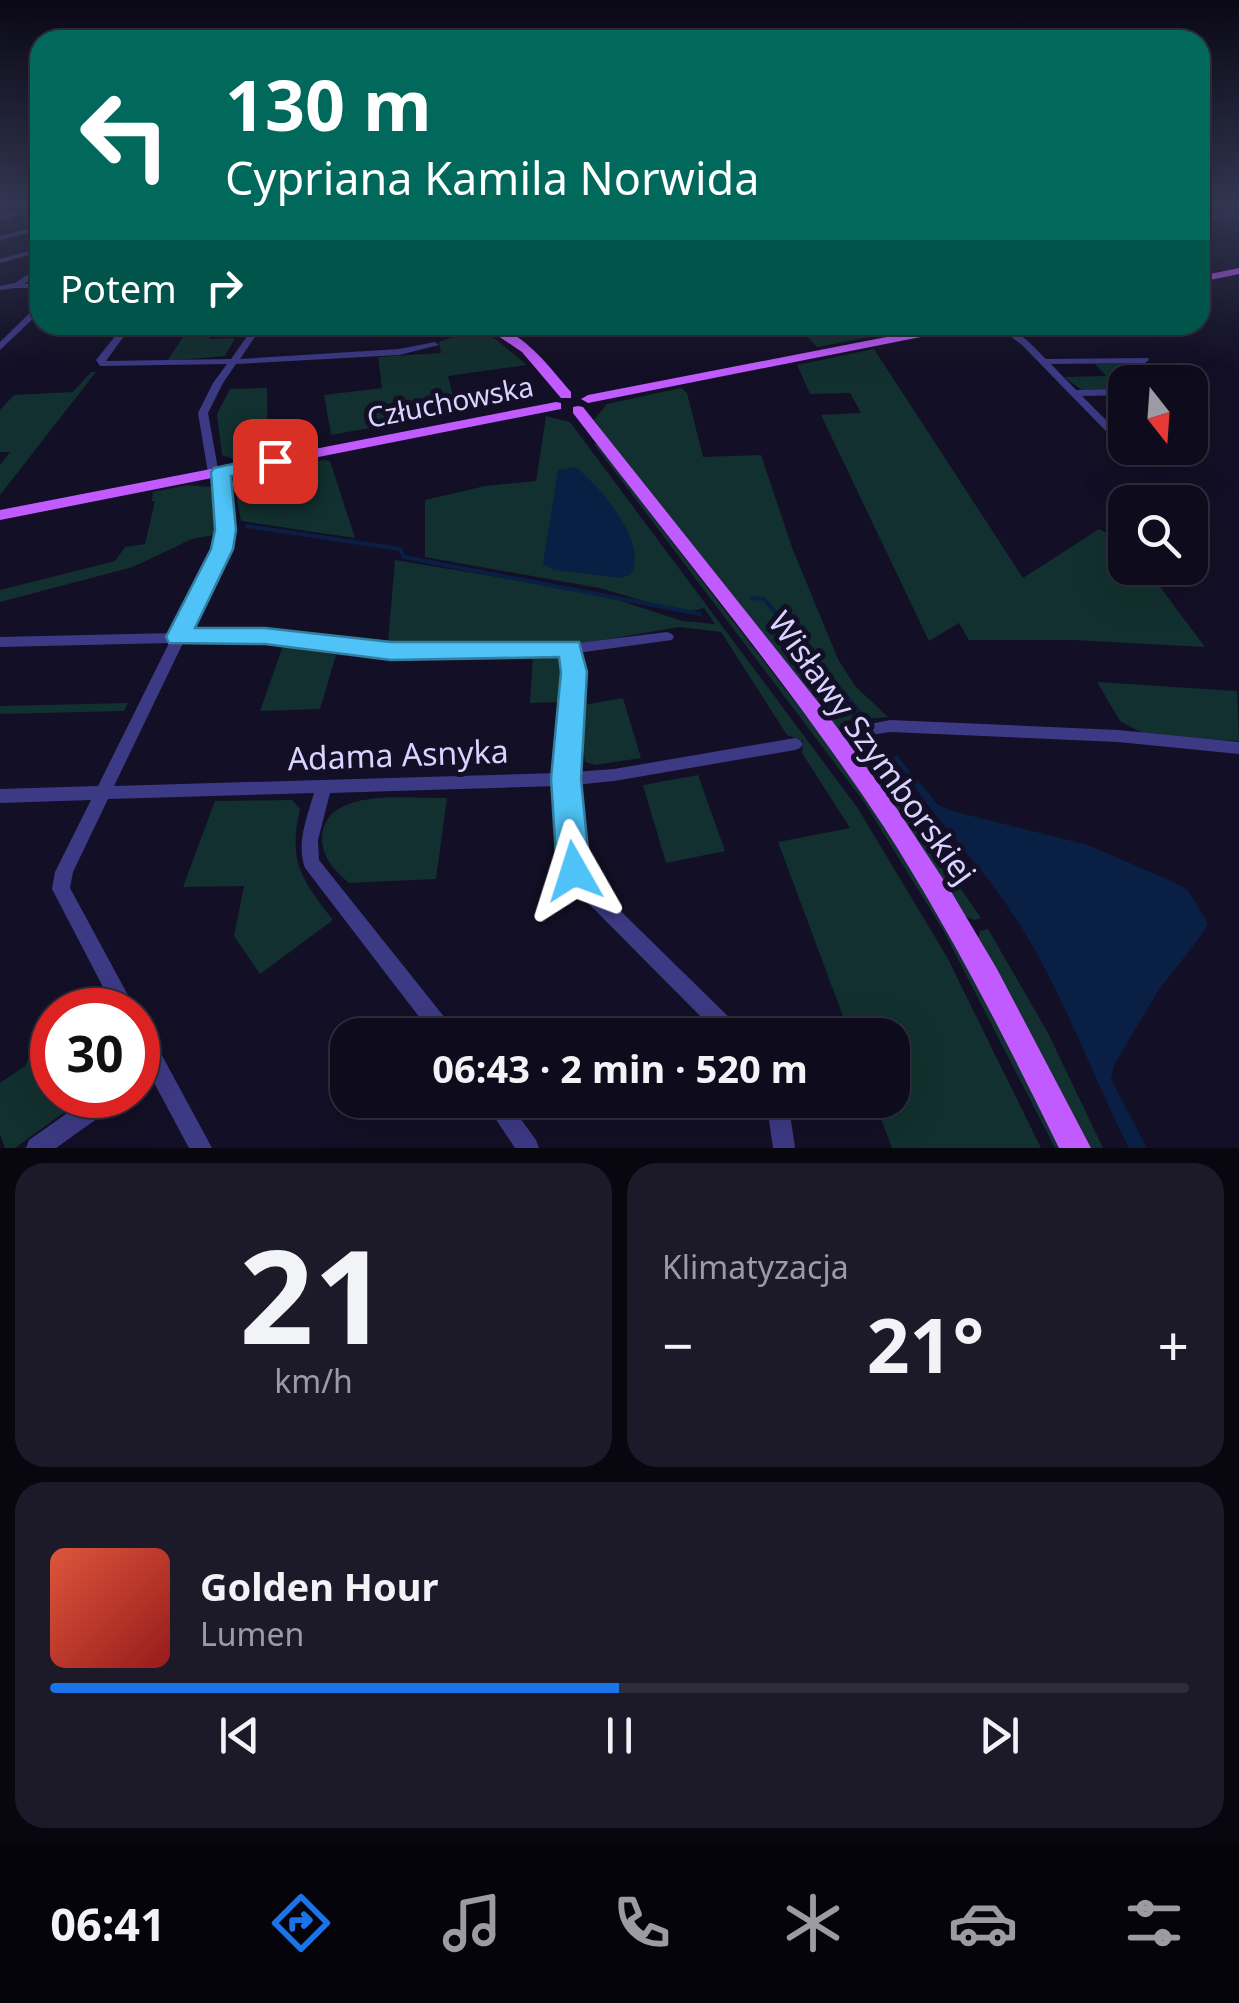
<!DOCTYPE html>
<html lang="pl">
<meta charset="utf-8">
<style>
body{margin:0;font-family:"Noto Sans",sans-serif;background:#1c1929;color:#f1f3f6;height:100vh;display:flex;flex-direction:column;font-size:38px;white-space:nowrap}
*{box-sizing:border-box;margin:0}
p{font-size:32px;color:#9b9ba3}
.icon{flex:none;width:55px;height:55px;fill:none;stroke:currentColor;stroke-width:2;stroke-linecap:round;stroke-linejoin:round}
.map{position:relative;height:1148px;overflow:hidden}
.drawer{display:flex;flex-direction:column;gap:15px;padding:15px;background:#08060f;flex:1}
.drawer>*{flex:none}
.banner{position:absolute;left:30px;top:30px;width:1180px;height:305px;border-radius:30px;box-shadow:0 10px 40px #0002,0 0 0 2px #2e2b3b;background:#00695c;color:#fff;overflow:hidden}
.needle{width:65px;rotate:163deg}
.fabs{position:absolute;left:1108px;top:365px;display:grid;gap:20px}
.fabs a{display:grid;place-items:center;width:100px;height:100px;border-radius:20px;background:#0e0b1c;box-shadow:0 10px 40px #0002,0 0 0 2px #2e2b3b;font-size:50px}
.speed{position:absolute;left:30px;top:988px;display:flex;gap:20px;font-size:50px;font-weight:700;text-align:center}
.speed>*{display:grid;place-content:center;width:130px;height:130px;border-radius:50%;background:#0e0b1c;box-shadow:0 10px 40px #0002,0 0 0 2px #2e2b3b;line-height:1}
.speed .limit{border:15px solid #d22;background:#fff;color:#111}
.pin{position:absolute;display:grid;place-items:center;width:85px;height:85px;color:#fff;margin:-42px;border-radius:20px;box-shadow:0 5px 15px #0006}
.me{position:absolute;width:110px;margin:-55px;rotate:354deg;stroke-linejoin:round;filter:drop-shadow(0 0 8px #0008)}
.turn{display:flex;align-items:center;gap:35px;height:210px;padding:0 30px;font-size:45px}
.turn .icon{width:130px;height:130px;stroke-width:2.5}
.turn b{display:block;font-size:70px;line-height:85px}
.then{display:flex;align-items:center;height:95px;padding:0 30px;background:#0003;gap:20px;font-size:38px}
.big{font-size:75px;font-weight:700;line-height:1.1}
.drawer .card{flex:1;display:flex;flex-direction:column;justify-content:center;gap:15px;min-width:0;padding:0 35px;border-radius:30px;background:#1c1929}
.drawer .dial{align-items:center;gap:0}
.dial b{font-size:130px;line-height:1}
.song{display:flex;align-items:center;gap:30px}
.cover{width:120px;height:120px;border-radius:15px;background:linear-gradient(135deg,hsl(10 70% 55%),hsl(0 70% 35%))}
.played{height:10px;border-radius:5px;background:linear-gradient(90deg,#1a73e8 50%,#2e2b3b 50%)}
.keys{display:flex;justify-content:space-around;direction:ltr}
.heat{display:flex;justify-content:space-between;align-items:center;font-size:55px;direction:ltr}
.drawer .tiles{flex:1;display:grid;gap:15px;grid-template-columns:1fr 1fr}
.card:last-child{grid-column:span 2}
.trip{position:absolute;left:330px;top:1018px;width:580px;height:100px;border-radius:30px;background:#0e0b1c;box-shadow:0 10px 40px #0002,0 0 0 2px #2e2b3b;font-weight:700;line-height:100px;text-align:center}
.tabs{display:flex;height:160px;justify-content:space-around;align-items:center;background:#06040b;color:#9b9ba3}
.tabs .icon{width:70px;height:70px}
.tabs .active{color:#1a73e8}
.tabs b{font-size:45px;color:#f1f3f6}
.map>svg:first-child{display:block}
</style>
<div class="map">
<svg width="1239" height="1148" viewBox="0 0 1239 1148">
<rect width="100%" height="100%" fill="#130f26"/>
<g fill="#12302f">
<polygon points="797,325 934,325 817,347"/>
<polygon points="216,327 209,339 235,338 225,356 167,361 189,328"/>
<polygon points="474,329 494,338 527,365 448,376 457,412 331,435 324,395 382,388 378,357 441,353 439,342"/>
<polygon points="874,349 1023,578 1099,529 1125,542 1125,568 1146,568 1205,647 1073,640 969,640 959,623 929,641 821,415 861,413 850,393 810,394 797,365"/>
<polygon points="1124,363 1145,382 1125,382 1125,389 1082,390 1064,377 1106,376 1095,364"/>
<polygon points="91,372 96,372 0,495 0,465 10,452 0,452 0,410 14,395 73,392"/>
<polygon points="267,388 268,454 236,460 222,455 217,414 230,389"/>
<polygon points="681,388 687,393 703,457 761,455 793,550 838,659 855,686 888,717 844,721 981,918 974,920 964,916 594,420 607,404"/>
<polygon points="546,416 570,422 857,807 947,957 1041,1148 892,1148 874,1100 892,1100 892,1035 850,1035 778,842 850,828 802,753 803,741 787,735 721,632 679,627 580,644 388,644 395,560 600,594 682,621 715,624 704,608 685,613 599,588 425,557 425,500 485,486 536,481"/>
<polygon points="594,444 597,444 859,785 934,903 1061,1148 1055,1148 943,930 864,802"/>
<polygon points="324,460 330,461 355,538 241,521 234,483 250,474"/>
<polygon points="188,485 211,487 214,535 192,539 133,567 0,602 0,590 115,561 125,547 145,544 155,501 152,501 153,492"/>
<polygon points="283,646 336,655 320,709 260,711"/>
<polygon points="533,655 559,659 565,669 561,702 530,703"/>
<polygon points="1097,682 1237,691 1239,741 1146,735 1120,721"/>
<polygon points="623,698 641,758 595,765 585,762 583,747 577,745 583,705"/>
<polygon points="128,703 124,711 0,714 0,706"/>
<polygon points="698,775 725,851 666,863 643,785"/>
<path d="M447 798 436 879 349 883C334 870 321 856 322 836 326 786 410 799 447 798Z"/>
<path d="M292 800 300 809C288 863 301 878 333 920L260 974 234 936 244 886 183 887 215 801Z"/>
<polygon points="988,929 1048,1033 1103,1148 1089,1148 978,939 980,931"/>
<polygon points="52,1012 52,1095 88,1095 15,1148 5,1148 0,1134 0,1083 25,1066"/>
</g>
<g fill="#0a1f44">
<path d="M575 467C599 484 651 546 630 575L620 578 554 570 543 564 558 470Z"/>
<path d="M913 779 918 780 938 805 952 811 1088 845 1171 881 1188 890 1208 923 1203 933 1158 991 1114 1065 1111 1079 1147 1148H1129C1092 1075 1065 998 1022 928 991 877 946 832 911 782Z"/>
</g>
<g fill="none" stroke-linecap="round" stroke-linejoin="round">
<g stroke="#0a1f44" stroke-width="4">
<polyline points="247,526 400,549 404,557 700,614"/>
<polyline points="752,598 764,599 785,624"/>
</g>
<g stroke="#0a1f44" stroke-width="5">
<polyline points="783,621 864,718"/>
<polyline points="896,758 913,779"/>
</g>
</g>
<polygon fill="#241b47" stroke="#3b2d73" stroke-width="2.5" points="1200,204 1239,204 1239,216 1200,221"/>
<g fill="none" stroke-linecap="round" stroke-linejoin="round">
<g fill="#3d3a85" fill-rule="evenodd">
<polygon points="40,206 40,210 0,220 0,216"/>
<polygon points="40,226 40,230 0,240 0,236"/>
<polygon points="40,248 40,252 0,263 0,259"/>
<polygon points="37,268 40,268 40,273 24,284 40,284 40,288 15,288 0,290 0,286 15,283"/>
<polygon points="37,306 40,306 40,312 0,350 0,342"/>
<path d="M124 325H132L106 361 231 359 255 325H263L240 359 399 349 435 342 439 345 399 355 236 364 223 383 208 413 218 469 224 470 225 472 232 530 228 549 188 633 265 631 391 646H479L570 644 667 632 672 634 674 637 672 640 577 653C582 693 578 732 574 772L614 769 795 738 800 740 803 744 800 748 795 750 614 781 574 785C572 823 575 851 593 884L740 1028 743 1035H719L581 896 565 864 558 836 557 786 330 793 318 840 319 860 453 1028 456 1035H433L305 868C296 843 307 818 314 793L108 799 73 872 70 888 136 1010H115L52 889 55 872 91 800 0 803V789L98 786 169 643 0 647V637L174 633 216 549 220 530 215 476 209 475 208 473 198 413 213 383 227 364 100 366 96 360ZM265 641 391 656 564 654C567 694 562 733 558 773L114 786 183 643Z"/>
<path d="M995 325C1015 325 1032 345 1046 359L1148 358 1149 360 1145 363 1051 364 1076 390 1125 389V395L1082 396 1125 439V448H1133L1144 458V462H1136L1022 345Z"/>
<polygon points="890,720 1118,730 1239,742 1239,754 1118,742 890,732 865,736 860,734 857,730 860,726"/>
<polygon points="138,1021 145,1024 212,1148 189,1148 152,1079 138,1086 138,1064 142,1060 138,1051"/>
<polygon points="93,1095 122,1095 119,1103 56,1148 26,1148 29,1140"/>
<polygon points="483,1100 507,1100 536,1140 539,1148 515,1148"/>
<polygon points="766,1100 788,1100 795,1148 773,1148"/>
</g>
<g fill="#c25bff" fill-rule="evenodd">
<polygon points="1239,268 1239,274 1200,282 1200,276"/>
<path d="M482 325C520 325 548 366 571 392V398H561L522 352Z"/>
<polygon points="948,325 972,325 966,328 588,403 581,399 588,395"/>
<polygon points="556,402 561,403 561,409 0,520 0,510"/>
<path d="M578 406 583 407 822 707 897 809 949 888 997 969 1091 1148H1059C1005 1038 950 930 884 827 789 683 677 550 573 413V407Z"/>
</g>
</g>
<linearGradient id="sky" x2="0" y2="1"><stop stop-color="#0a0815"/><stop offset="0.56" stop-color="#333752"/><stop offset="1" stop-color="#333752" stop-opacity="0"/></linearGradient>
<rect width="1239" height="365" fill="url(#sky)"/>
<polygon fill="#4fc3f7" stroke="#337fa1" stroke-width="2.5" points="275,455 285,461 282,465 231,476 236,530 233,549 195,628 265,628 391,642 579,642 587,672 581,779 590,871 585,881 574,885 562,881 557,871 551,779 561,672 559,657 391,660 265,644 169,643 166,637 211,549 215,530 211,472 214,468"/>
<g text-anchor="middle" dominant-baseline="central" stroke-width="10" stroke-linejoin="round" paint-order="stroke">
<g font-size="28" fill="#d9d4ff" stroke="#130f26">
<text transform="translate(450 401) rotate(-11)">Człuchowska</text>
</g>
<g font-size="32" fill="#d9d4ff" stroke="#130f26">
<text transform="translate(873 747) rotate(54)">Wisławy Szymborskiej</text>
<text transform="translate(398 754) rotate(-2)">Adama Asnyka</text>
</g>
</g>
</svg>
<div class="fabs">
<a><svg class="needle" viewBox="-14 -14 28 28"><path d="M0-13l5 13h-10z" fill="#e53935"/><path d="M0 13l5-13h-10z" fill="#9b9ba3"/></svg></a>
<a><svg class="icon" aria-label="search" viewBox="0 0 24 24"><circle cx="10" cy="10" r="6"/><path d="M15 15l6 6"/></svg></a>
</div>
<div class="speed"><div class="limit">30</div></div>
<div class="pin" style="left:275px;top:461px;background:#d93025"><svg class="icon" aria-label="arrive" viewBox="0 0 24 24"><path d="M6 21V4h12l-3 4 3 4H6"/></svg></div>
<svg class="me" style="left:574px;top:871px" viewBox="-20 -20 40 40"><path d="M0-17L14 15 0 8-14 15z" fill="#4fc3f7" stroke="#fff" stroke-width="4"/></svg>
<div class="trip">06:43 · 2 min · 520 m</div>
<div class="banner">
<div class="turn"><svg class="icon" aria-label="left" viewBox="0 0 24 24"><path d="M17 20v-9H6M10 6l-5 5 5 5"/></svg><div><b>130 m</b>Cypriana Kamila Norwida</div></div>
<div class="then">Potem<svg class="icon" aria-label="right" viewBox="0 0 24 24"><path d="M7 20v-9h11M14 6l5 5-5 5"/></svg></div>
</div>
</div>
<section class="drawer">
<div class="tiles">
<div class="card dial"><b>21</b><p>km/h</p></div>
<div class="card"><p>Klimatyzacja</p>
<div class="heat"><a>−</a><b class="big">21°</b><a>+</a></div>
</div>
<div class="card">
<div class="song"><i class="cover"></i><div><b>Golden Hour</b><p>Lumen</p></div></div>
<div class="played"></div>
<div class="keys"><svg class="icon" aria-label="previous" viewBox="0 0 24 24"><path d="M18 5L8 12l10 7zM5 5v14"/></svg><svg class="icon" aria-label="pause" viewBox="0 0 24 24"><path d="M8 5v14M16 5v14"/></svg><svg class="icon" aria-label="next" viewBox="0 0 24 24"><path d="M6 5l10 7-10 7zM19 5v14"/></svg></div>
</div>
</div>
</section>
<nav class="tabs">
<b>06:41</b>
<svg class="icon active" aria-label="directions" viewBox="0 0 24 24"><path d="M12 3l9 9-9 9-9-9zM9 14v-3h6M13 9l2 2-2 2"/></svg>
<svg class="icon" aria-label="music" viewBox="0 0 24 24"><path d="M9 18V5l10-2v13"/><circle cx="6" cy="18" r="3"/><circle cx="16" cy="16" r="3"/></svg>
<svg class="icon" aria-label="phone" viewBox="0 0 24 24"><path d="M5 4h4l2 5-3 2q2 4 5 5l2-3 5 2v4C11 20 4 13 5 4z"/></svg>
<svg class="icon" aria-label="climate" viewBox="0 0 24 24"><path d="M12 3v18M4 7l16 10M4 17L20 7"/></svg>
<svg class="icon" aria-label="car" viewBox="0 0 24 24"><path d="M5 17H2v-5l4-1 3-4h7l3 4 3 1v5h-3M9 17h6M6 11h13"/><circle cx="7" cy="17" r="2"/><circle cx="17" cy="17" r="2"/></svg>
<svg class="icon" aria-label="filters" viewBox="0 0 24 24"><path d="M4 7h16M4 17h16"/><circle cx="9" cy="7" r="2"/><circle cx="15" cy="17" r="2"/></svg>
</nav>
